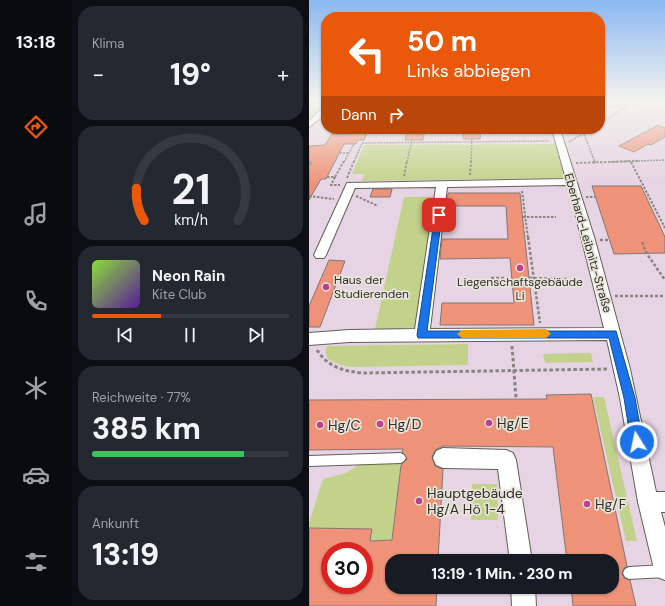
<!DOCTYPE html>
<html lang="de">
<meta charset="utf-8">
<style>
body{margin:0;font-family:"DM Sans",sans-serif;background:#242831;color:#f1f3f6;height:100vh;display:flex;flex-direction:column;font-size:15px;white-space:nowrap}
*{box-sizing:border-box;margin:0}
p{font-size:13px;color:#9ea1a6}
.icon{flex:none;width:22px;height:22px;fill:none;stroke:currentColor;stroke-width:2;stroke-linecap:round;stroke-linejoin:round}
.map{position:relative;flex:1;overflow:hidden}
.details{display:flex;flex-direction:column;gap:6px;padding:6px;background:#0d0f14;width:237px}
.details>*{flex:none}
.top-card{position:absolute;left:12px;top:12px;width:284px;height:122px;border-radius:16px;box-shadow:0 1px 3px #0004;background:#ea580c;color:#fff;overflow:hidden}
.speed{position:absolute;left:12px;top:542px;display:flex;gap:8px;font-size:20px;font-weight:700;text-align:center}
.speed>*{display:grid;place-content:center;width:52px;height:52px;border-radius:50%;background:#171b24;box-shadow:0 1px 3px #0004;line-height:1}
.speed .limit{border:6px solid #d22;background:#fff;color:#111}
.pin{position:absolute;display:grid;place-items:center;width:34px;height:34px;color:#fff;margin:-17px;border-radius:8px;box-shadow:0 2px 6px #0006}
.me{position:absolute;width:44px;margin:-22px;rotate:350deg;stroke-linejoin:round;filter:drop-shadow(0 0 3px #0008)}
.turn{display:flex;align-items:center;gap:14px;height:84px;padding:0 20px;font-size:18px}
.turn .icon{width:52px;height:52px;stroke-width:2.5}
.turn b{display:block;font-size:28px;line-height:34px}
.then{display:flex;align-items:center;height:38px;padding:0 20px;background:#0003;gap:8px;font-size:15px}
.big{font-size:30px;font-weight:800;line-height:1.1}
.details .widget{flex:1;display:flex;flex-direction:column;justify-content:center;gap:6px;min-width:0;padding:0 14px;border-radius:16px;background:#242831}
.details .dial{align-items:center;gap:0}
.dial svg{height:104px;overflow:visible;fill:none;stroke:#363941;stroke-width:7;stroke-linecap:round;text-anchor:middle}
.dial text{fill:#f1f3f6;stroke:none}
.song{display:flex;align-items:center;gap:12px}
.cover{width:48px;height:48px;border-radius:6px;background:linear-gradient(135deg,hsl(90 70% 55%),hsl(270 70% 35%))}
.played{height:4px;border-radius:2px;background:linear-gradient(90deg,#ea580c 35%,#363941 35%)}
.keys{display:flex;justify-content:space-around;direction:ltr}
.heat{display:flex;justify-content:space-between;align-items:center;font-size:22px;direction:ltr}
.charge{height:6px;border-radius:3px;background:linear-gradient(90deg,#34c759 77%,#363941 0)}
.trip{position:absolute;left:76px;top:554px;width:234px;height:40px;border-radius:16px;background:#171b24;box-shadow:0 1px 3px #0004;font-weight:800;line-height:40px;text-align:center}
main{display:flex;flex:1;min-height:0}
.dock{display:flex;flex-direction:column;width:72px;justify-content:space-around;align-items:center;background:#090b0e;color:#9ea1a6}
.dock .icon{width:28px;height:28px}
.dock .selected{color:#ea580c}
.dock b{font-size:18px;color:#f1f3f6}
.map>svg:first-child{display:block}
</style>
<main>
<nav class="dock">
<b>13:18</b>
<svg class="icon selected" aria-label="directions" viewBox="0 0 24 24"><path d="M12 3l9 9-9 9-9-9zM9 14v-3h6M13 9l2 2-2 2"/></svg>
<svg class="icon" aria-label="music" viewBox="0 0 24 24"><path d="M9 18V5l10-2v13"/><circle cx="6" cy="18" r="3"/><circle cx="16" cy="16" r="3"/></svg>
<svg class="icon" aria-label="phone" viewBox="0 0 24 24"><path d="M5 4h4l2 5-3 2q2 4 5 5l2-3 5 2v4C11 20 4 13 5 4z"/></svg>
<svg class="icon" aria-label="climate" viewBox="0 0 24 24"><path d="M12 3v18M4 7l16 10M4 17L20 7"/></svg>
<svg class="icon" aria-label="car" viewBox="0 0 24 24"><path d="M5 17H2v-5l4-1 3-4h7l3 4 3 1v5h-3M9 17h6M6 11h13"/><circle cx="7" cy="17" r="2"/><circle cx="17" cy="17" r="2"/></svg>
<svg class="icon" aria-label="filters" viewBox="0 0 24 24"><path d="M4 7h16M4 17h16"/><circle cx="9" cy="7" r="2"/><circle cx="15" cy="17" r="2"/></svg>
</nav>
<section class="details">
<div class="widget"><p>Klima</p>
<div class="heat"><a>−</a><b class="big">19°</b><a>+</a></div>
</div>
<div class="widget dial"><svg viewBox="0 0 100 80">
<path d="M14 69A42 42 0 1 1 86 69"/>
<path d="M14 69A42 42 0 0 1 8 44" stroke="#ea580c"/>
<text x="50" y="56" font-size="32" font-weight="700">21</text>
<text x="50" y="72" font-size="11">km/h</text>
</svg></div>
<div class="widget">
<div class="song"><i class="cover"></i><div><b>Neon Rain</b><p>Kite Club</p></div></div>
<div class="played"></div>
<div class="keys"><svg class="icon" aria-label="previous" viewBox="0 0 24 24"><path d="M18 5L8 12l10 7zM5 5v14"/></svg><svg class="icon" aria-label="pause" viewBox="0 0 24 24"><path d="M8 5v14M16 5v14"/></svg><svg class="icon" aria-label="next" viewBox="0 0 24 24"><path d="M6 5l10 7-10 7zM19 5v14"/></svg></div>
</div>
<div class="widget"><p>Reichweite · 77%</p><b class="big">385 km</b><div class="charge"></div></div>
<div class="widget"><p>Ankunft</p><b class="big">13:19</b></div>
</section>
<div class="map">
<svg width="356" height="606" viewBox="0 0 356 606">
<rect width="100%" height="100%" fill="#e7e4d9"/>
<path fill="#e6d3e3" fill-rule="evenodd" d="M291 101H323L326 105H356V606H0V120L17 106V129H291ZM21 551H55V585H21ZM83 561H303V587H83Z"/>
<g fill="#c2d28a">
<polygon points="0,101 17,101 17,106 0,120"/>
<polygon points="246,144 256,178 53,181 55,174 43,174 55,145"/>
<polygon points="95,197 126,197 109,328 66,329"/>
<polygon points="159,344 159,365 42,367 31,365 19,359 16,352 18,346"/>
<polygon points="282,353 284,362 236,363 234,354"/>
<polygon points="284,397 295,397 328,541 317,541"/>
<polygon points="54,462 92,462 83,540 61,541 63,529 0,528 0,523 14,479 37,473"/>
<polygon points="163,484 188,484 189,520 162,520"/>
</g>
<g fill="#ee9278" stroke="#837774" fill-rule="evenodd">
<polygon points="349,125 356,128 356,137 342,145 339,144 325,152 310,146"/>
<polygon points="43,129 60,129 55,140 49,140 47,144 35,144 17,179 12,179 0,200 0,146 16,145 23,134 40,134"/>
<polygon points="99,129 116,129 114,140 96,140"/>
<polygon points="155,129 172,129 171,139 154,139"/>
<polygon points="283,186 332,186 356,237 356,253 305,254"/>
<polygon points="64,189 83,189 81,197 61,197"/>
<polygon points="139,193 211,193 225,325 131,325 133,303 205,303 201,258 131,259 133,239 199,239 197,206 138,206"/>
<polygon points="20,260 36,261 11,327 0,327 0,306"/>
<path d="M282 394 318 566 315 568 313 574 315 578 321 580 327 606H264L262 587H303V561H258L244 447 134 446 126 450 123 457 126 466 134 469 129 561H83V587H128L127 606H0V528L63 529 61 541 83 540 92 465 98 459 93 452 94 449 0 450V400L238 399 237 395ZM21 551H55V585H21Z"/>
</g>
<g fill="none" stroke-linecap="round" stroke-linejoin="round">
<defs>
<g id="lane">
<polygon points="92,453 95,455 97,458 95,461 92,463 0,466 0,456"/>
<polygon points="356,565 356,577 320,579 316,577 314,573 316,569 320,567"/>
</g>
<g id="street">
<polygon points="14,108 17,108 17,114 0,127 0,121"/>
<path d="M243 129H251L286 240 321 369 347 492H356V512H352L356 527V580L348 577 345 569 329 502 311 398 298 340 40 342 0 345V333L40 330 106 329 127 187 46 188 17 255 15 258H7L5 255 38 183 257 179ZM259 185 295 328 121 329 138 187Z"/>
<polygon points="134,448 197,450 204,453 207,460 223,561 201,561 189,469 134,468 127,465 124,458 127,451"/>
<polygon points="202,587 226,587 227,606 203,606"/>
</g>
</defs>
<use href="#lane" stroke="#615f56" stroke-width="2"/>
<use href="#street" stroke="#615f56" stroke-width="2"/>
<g stroke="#87857d" stroke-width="1.5" stroke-dasharray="2 1" stroke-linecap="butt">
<polyline points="291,106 318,106"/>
<polyline points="291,124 318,106"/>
<polyline points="275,134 286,162"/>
<polyline points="260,142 282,129"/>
<polyline points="31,153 40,153"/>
<polyline points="35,162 45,144"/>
<polyline points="45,162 53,143 240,141"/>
<polyline points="98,162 103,140"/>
<polyline points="162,162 163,139"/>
<polyline points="299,162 356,160"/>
</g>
<g stroke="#87857d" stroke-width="2" stroke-dasharray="2.5 1.5" stroke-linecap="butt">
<polyline points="285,161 286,163"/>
<polyline points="0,162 3,162 0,166"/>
<polyline points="322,162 356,228"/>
<polyline points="267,163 329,161"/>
<polyline points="161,175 162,161"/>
<polyline points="95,176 98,161"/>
<polyline points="18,177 26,177 22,185 31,185"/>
<polyline points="26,177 35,161"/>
<polyline points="38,178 45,161"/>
<polyline points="213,191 219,238"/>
<polyline points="0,196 25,199"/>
<polyline points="47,196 69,206"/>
<polyline points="277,197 287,197"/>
<polyline points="214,217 247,217"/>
</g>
<g stroke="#87857d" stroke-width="2.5" stroke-dasharray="3 2" stroke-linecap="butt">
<polyline points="219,237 231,323"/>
<polyline points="291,240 300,240"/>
<polyline points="333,242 338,254 356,280"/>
<polyline points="182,278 203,278"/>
<polyline points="220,278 258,279"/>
<polyline points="306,296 356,296"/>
</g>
<g stroke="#87857d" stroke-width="3" stroke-dasharray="3.5 2.5" stroke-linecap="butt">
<polyline points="203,346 207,398"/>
<path d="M8 350C19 367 34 371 53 373L300 369"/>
</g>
<use href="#lane" fill="#fff" fill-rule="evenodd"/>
<use href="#street" fill="#fff" fill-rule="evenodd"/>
</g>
<linearGradient id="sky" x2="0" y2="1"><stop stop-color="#8ab8f0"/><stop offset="0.54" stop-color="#f4f3ee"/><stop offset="1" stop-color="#f4f3ee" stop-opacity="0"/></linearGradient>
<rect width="356" height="186" fill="url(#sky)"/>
<polygon fill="#1a73e8" stroke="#114b97" points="130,212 133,215 118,331 307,331 326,398 334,442 332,446 328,448 324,446 322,442 315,398 300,338 109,338 108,335 126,215"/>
<polygon fill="#f59e0b" points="237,329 242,334 237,338 153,338 148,334 153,330"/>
<g fill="#bd408f" stroke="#e7e4d9" stroke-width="1.5">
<circle cx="211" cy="268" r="4"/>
<circle cx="17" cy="287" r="4"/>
<circle cx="180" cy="423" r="4"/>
<circle cx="71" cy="424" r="4"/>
<circle cx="11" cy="425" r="4"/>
<circle cx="110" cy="501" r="4"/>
<circle cx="278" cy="504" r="4"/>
</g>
<g text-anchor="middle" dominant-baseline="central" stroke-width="3.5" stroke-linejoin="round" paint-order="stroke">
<g font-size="12" fill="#302f2b" stroke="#e7e4d9">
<text transform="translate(279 243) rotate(74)">Eberhard-Leibnitz-Straße</text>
</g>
<g font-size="12" fill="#302f2b" stroke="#e7e4d9" text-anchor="start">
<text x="25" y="280">Haus der<tspan x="25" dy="14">Studierenden</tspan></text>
<text x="211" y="282" text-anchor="middle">Liegenschaftsgebäude<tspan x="211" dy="14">Li</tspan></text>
</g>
<g font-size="14" fill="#302f2b" stroke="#e7e4d9" text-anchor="start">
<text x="188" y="423">Hg/E</text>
<text x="79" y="424">Hg/D</text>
<text x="19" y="425">Hg/C</text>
<text x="118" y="493">Hauptgebäude<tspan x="118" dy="16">Hg/A Hö 1-4</tspan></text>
<text x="286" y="504">Hg/F</text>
</g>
</g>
</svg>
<div class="speed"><div class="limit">30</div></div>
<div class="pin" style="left:130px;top:215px;background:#d93025"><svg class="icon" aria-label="arrive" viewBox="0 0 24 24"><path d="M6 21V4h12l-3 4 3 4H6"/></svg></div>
<svg class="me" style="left:328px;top:442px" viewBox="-20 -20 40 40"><circle r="17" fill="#1a73e8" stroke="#fff" stroke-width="3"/><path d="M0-11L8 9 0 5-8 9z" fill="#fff"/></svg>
<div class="trip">13:19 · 1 Min. · 230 m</div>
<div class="top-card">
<div class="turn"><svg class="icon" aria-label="left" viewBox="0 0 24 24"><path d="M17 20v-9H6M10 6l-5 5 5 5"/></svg><div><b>50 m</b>Links abbiegen</div></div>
<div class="then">Dann<svg class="icon" aria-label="right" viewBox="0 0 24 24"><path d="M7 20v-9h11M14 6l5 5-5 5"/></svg></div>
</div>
</div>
</main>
